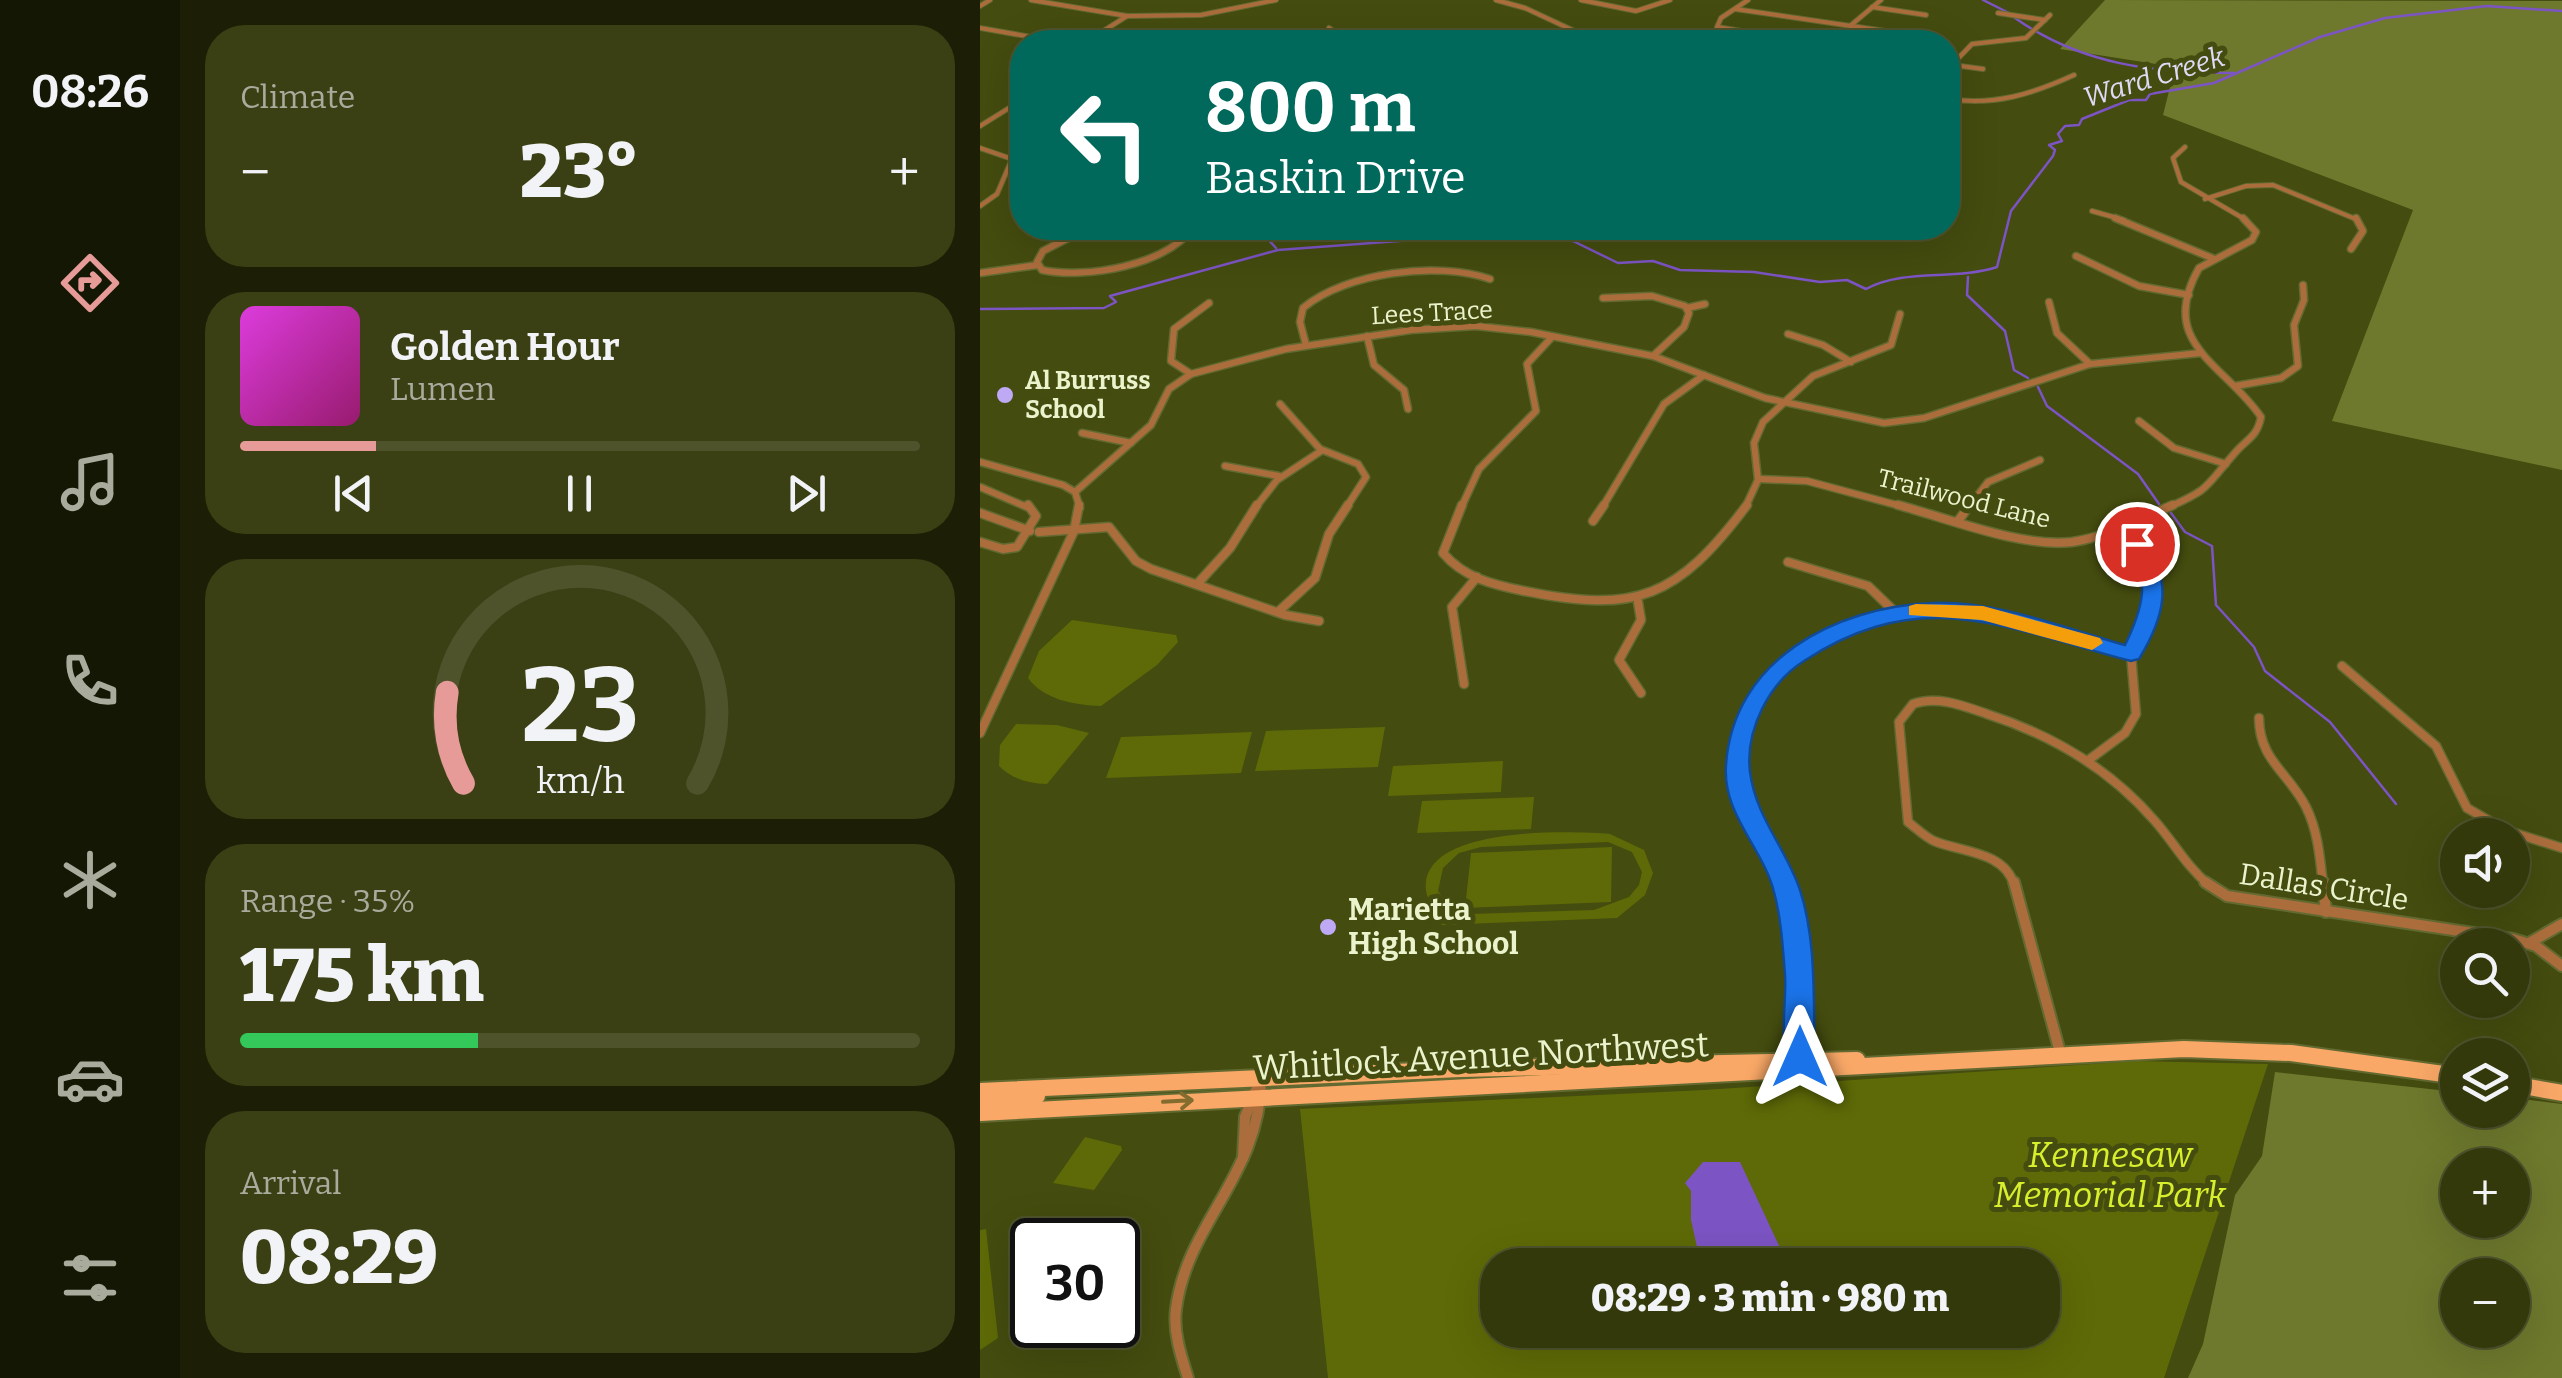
<!DOCTYPE html>
<meta charset="utf-8">
<style>
body{margin:0;font-family:Bitter,serif;background:#3b4014;color:#f1f3f6;height:100vh;display:flex;flex-direction:column;font-size:38px;white-space:nowrap}
*{box-sizing:border-box;margin:0}
p{font-size:32px;color:#a9ac9d}
.icon{flex:none;width:55px;height:55px;fill:none;stroke:currentColor;stroke-width:2;stroke-linecap:round;stroke-linejoin:round}
.map{position:relative;flex:1;overflow:hidden}
.sheet{display:flex;flex-direction:column;gap:25px;padding:25px;background:#1c1f06;width:800px}
.sheet>*{flex:none}
.hud{position:absolute;left:30px;top:30px;width:950px;height:210px;border-radius:40px;box-shadow:0 10px 40px #0002,0 0 0 2px #4e532c;background:#00695c;color:#fff;overflow:hidden}
.fabs{position:absolute;left:1460px;top:818px;display:grid;gap:20px}
.fabs a{display:grid;place-items:center;width:90px;height:90px;border-radius:50%;background:#33390b;box-shadow:0 10px 40px #0002,0 0 0 2px #4e532c;font-size:50px}
.speed{position:absolute;left:30px;top:1218px;display:flex;gap:20px;font-size:50px;font-weight:700;text-align:center}
.speed>*{display:grid;place-content:center;width:130px;height:130px;border-radius:50%;background:#33390b;box-shadow:0 10px 40px #0002,0 0 0 2px #4e532c;line-height:1}
.speed .limit{border:5px solid #111;border-radius:15px;background:#fff;color:#111}
.pin{position:absolute;display:grid;place-items:center;width:85px;height:85px;color:#fff;margin:-42px;border:5px solid #fff;border-radius:50%;box-shadow:0 2px 10px #0007}
.me{position:absolute;width:110px;margin:-55px;rotate:0deg;stroke-linejoin:round;filter:drop-shadow(0 0 8px #0008)}
.turn{display:flex;align-items:center;gap:35px;height:210px;padding:0 30px;font-size:45px}
.turn .icon{width:130px;height:130px;stroke-width:2.5}
.turn b{display:block;font-size:70px;line-height:85px}
.big{font-size:75px;font-weight:800;line-height:1.1}
.sheet .widget{flex:1;display:flex;flex-direction:column;justify-content:center;gap:15px;min-width:0;padding:0 35px;border-radius:40px;background:#3b4014}
.sheet .dial{align-items:center;gap:0}
.dial svg{height:260px;overflow:visible;fill:none;stroke:#4e532c;stroke-width:7;stroke-linecap:round;text-anchor:middle}
.dial text{fill:#f1f3f6;stroke:none}
.song{display:flex;align-items:center;gap:30px}
.cover{width:120px;height:120px;border-radius:15px;background:linear-gradient(135deg,hsl(300 70% 55%),hsl(320 70% 35%))}
.played{height:10px;border-radius:5px;background:linear-gradient(90deg,#e69b98 20%,#4e532c 20%)}
.keys{display:flex;justify-content:space-around;direction:ltr}
.heat{display:flex;justify-content:space-between;align-items:center;font-size:55px;direction:ltr}
.charge{height:15px;border-radius:8px;background:linear-gradient(90deg,#34c759 35%,#4e532c 0)}
.trip{position:absolute;left:500px;top:1248px;width:580px;height:100px;border-radius:40px;background:#33390b;box-shadow:0 10px 40px #0002,0 0 0 2px #4e532c;font-weight:800;line-height:100px;text-align:center}
main{display:flex;flex:1;min-height:0}
.tab-bar{display:flex;flex-direction:column;width:180px;justify-content:space-around;align-items:center;background:#141704;color:#a9ac9d}
.tab-bar .icon{width:70px;height:70px}
.tab-bar .current{color:#e69b98}
.tab-bar b{font-size:45px;color:#f1f3f6}
.map>svg:first-child{display:block}
</style>
<main>
<nav class="tab-bar">
<b>08:26</b>
<svg class="icon current" aria-label="directions" viewBox="0 0 24 24"><path d="M12 3l9 9-9 9-9-9zM9 14v-3h6M13 9l2 2-2 2"/></svg>
<svg class="icon" aria-label="music" viewBox="0 0 24 24"><path d="M9 18V5l10-2v13"/><circle cx="6" cy="18" r="3"/><circle cx="16" cy="16" r="3"/></svg>
<svg class="icon" aria-label="phone" viewBox="0 0 24 24"><path d="M5 4h4l2 5-3 2q2 4 5 5l2-3 5 2v4C11 20 4 13 5 4z"/></svg>
<svg class="icon" aria-label="climate" viewBox="0 0 24 24"><path d="M12 3v18M4 7l16 10M4 17L20 7"/></svg>
<svg class="icon" aria-label="car" viewBox="0 0 24 24"><path d="M5 17H2v-5l4-1 3-4h7l3 4 3 1v5h-3M9 17h6M6 11h13"/><circle cx="7" cy="17" r="2"/><circle cx="17" cy="17" r="2"/></svg>
<svg class="icon" aria-label="filters" viewBox="0 0 24 24"><path d="M4 7h16M4 17h16"/><circle cx="9" cy="7" r="2"/><circle cx="15" cy="17" r="2"/></svg>
</nav>
<section class="sheet">
<div class="widget"><p>Climate</p>
<div class="heat"><a>−</a><b class="big">23°</b><a>+</a></div>
</div>
<div class="widget">
<div class="song"><i class="cover"></i><div><b>Golden Hour</b><p>Lumen</p></div></div>
<div class="played"></div>
<div class="keys"><svg class="icon" aria-label="previous" viewBox="0 0 24 24"><path d="M18 5L8 12l10 7zM5 5v14"/></svg><svg class="icon" aria-label="pause" viewBox="0 0 24 24"><path d="M8 5v14M16 5v14"/></svg><svg class="icon" aria-label="next" viewBox="0 0 24 24"><path d="M6 5l10 7-10 7zM19 5v14"/></svg></div>
</div>
<div class="widget dial"><svg viewBox="0 0 100 80">
<path d="M14 69A42 42 0 1 1 86 69"/>
<path d="M14 69A42 42 0 0 1 9 41" stroke="#e69b98"/>
<text x="50" y="56" font-size="32" font-weight="700">23</text>
<text x="50" y="72" font-size="11">km/h</text>
</svg></div>
<div class="widget"><p>Range · 35%</p><b class="big">175 km</b><div class="charge"></div></div>
<div class="widget"><p>Arrival</p><b class="big">08:29</b></div>
</section>
<div class="map">
<svg width="1582" height="1378" viewBox="0 0 1582 1378">
<rect width="100%" height="100%" fill="#444c0f"/>
<g fill="#5e6a07" fill-rule="evenodd">
<path d="M92 620 196 635 198 642 177 665 121 706C95 705 64 700 48 678L59 651Z"/>
<path d="M36 724 77 725 109 733 67 784C48 783 32 779 19 766L20 745Z"/>
<polygon points="405,727 398,767 275,771 286,731"/>
<polygon points="272,732 261,773 126,778 141,737"/>
<polygon points="523,761 521,792 408,796 413,766"/>
<polygon points="554,797 551,829 437,833 442,801"/>
<path d="M630 834 664 850 673 873 665 895 637 918 461 925 463 915C452 906 444 897 446 882 453 826 588 831 630 834ZM628 842 652 852 662 872 659 885 649 897 614 910 491 914 470 907 458 891 463 868 479 853 501 847Z"/>
<polygon points="632,847 631,902 485,908 491,853"/>
<path d="M1157 1061 1288 1064 1184 1378H348L320 1109 724 1090ZM518 1265H1062V1330H518Z"/>
<polygon points="105,1137 141,1146 142,1150 114,1190 73,1183"/>
<polygon points="6,1229 18,1338 0,1350 0,1230"/>
</g>
<g fill="#6e792d" fill-rule="evenodd">
<polygon points="1125,0 1582,1 1582,470 1352,421 1433,210 1183,115 1195,67 1080,49"/>
<path d="M1295 1072 1477 1092 1478 1110H1532L1533 1098 1582 1104V1378H1208L1223 1344 1255 1195 1282 1156ZM1478 1165H1532V1220H1478ZM1478 1275H1532V1330H1478Z"/>
</g>
<polygon fill="#7c54c4" points="723,1162 760,1162 808,1265 721,1265 711,1220 711,1191 705,1183"/>
<g fill="none" stroke-linecap="round" stroke-linejoin="round">
<g stroke="#7c54c4" stroke-width="2.5">
<polyline points="1003,0 1029,13"/>
<path d="M1035 18C1102 65 1174 73 1254 73"/>
<polyline points="278,228 296,248"/>
<polyline points="988,277 987,295 1025,331 1034,370 1048,378"/>
<path d="M0 309 124 308 136 302 130 296 298 250 513 234 593 241 638 263 673 261 700 270 774 272 840 282 867 280 886 289C925 268 974 281 1017 267L1031 211 1073 156 1075 150 1069 145 1082 141 1078 134 1085 126 1099 125 1102 119 1149 100H1166L1170 94 1234 83 1340 37 1405 18 1507 6 1582 11"/>
<polyline points="1058,387 1067,406 1158,474 1179,504"/>
<polyline points="1191,513 1205,532 1232,546 1236,605 1274,647 1285,671 1350,722 1416,804"/>
</g>
<defs>
<g id="minor-far3">
<polyline points="51,0 147,16 221,15 296,0"/>
<polyline points="516,0 545,8 618,42"/>
<polyline points="601,0 656,11 690,0"/>
<polyline points="768,0 741,18 737,27 828,42"/>
<polyline points="0,6 10,0"/>
<polyline points="892,7 946,15"/>
<polyline points="755,9 926,34"/>
<polyline points="1018,13 1065,20"/>
<polyline points="870,26 901,0"/>
<polyline points="0,28 80,42"/>
<polyline points="349,28 368,42"/>
<polyline points="281,38 281,42"/>
<polyline points="106,42 147,16"/>
<polyline points="973,65 1003,69"/>
<polyline points="968,69 992,44 1046,38 1070,15"/>
<path d="M968 99C1015 106 1052 94 1094 75"/>
<polyline points="0,126 42,100"/>
<polyline points="1205,147 1193,158 1201,182 1266,220"/>
<polyline points="0,148 32,159 17,194 0,206"/>
<polyline points="1225,199 1266,186 1293,185 1378,220"/>
<polyline points="1112,211 1144,220"/>
</g>
<g id="minor-far2">
<polyline points="1135,218 1232,258"/>
<path d="M108 228 63 251 57 262 62 270C106 279 184 266 213 228"/>
<polyline points="1371,249 1383,231 1376,218"/>
<polyline points="1096,256 1159,286 1209,295"/>
<polyline points="0,273 58,265"/>
<polyline points="623,298 672,296 705,306 709,313 704,327 673,356"/>
<polyline points="1069,302 1077,333 1110,364"/>
<polyline points="707,308 725,304"/>
<polyline points="808,334 843,345 871,362"/>
<polyline points="387,336 394,365 424,390 428,409"/>
<path d="M326 345 320 322 323 308C366 272 458 261 510 279"/>
<polyline points="211,374 191,361 194,329 229,303"/>
<polyline points="1255,386 1301,378 1318,366 1314,325 1324,300 1323,285"/>
<polyline points="300,404 340,449 378,464 386,477 366,508"/>
<polyline points="1159,421 1194,448 1246,464"/>
<polyline points="102,433 151,443"/>
<polyline points="0,462 83,485 95,492 100,508"/>
<polyline points="245,466 299,476"/>
<polyline points="779,479 827,481 928,508"/>
<polyline points="0,487 49,508"/>
<polyline points="95,492 171,425 189,389 211,374 306,349 431,330 496,326 551,332 673,356 785,398 904,423 944,418 1110,364 1221,353"/>
<polyline points="275,508 297,480 341,451"/>
<polyline points="481,508 499,469 556,411 547,364 572,337"/>
<polyline points="622,508 684,404 724,375"/>
<polyline points="765,508 778,480 774,443 783,422 833,376 911,345 920,314"/>
<polyline points="988,508 1008,482 1060,460"/>
<path d="M1187 508C1232 488 1224 488 1254 454 1266 439 1277 438 1281 417 1245 364 1176 344 1219 268L1272 240 1276 232 1263 218"/>
</g>
<g id="minor-far1">
<path d="M482 505 463 553C484 578 514 585 544 591 657 614 697 598 767 505"/>
<path d="M918 505C967 518 1042 548 1092 542 1127 537 1161 519 1193 505"/>
<polyline points="0,513 50,531"/>
<polyline points="613,521 624,505"/>
<polyline points="978,521 990,505"/>
<polyline points="59,532 129,527 156,561 171,569 305,615 339,621"/>
<polyline points="0,542 23,549 37,547 56,516 48,505"/>
<polyline points="808,562 888,586 917,614"/>
<polyline points="219,582 250,548 277,505"/>
<polyline points="658,602 661,620 639,660 661,693"/>
<polyline points="298,612 335,578 349,534 368,505"/>
<polyline points="1362,666 1456,746 1487,808 1525,830 1582,848"/>
<polyline points="484,684 472,607 497,577"/>
<path d="M1279 718C1279 760 1309 773 1326 807 1338 831 1340 858 1343 885"/>
<polyline points="0,733 94,531 99,505"/>
<polyline points="1110,759 1145,733 1156,714 1151,654 1175,605 1165,555 1137,529"/>
<path d="M805 885C792 847 761 814 758 773 751 657 884 604 982 610 1039 613 1096 637 1151 654"/>
<path d="M1034 885C1025 851 980 852 954 841 945 837 936 828 928 822L919 722 933 704C957 695 984 706 1007 714 1072 735 1129 768 1174 820 1193 841 1206 866 1229 885"/>
</g>
<g id="minor">
<polyline points="805,882 817,953 820,1063"/>
<polyline points="1034,882 1081,1056"/>
<polyline points="1225,882 1247,896 1533,939 1556,946 1582,966"/>
<polyline points="1343,882 1346,912"/>
<polyline points="1549,943 1582,924"/>
<polyline points="263,1158 265,1117 281,1078"/>
<path d="M208 1378C201 1356 193 1332 196 1309 207 1222 281 1175 281 1078"/>
</g>
<g id="trunk">
<polyline points="1532,1084 1582,1093"/>
<polyline points="0,1091 480,1069 877,1060"/>
<polyline points="0,1102 57,1096"/>
<polyline points="0,1113 1204,1049 1311,1053 1478,1076"/>
</g>
</defs>
<use href="#minor-far3" stroke="#626a31" stroke-width="6"/>
<use href="#minor-far2" stroke="#626a31" stroke-width="9"/>
<use href="#minor-far1" stroke="#626a31" stroke-width="11"/>
<use href="#minor" stroke="#626a31" stroke-width="14"/>
<use href="#trunk" stroke="#626a31" stroke-width="20"/>
<use href="#minor-far3" stroke="#ac6d3c" stroke-width="4"/>
<use href="#minor-far2" stroke="#ac6d3c" stroke-width="6"/>
<use href="#minor-far1" stroke="#ac6d3c" stroke-width="8"/>
<use href="#minor" stroke="#ac6d3c" stroke-width="10"/>
<use href="#trunk" stroke="#f9a867" stroke-width="16"/>
</g>
<defs><path id="oneway-shaft" d="M-6 0H5M1.5-3L5.5 0L1.5 3" fill="none" stroke-width="1.6" stroke-linecap="round" stroke-linejoin="round" transform="scale(2.5)"/></defs>
<use stroke="#836c2e" href="#oneway-shaft" transform="translate(198 1101) rotate(-3)"/>
<path fill="#1a73e8" stroke="#114b97" stroke-width="2.5" d="M1157 538 1164 540C1194 582 1184 618 1159 659L1151 661C1027 629 943 583 824 661 789 683 765 730 770 772 776 818 806 848 820 890 837 941 833 1004 835 1057L830 1065H810C798 1041 807 1002 805 975 803 949 801 917 794 892 783 848 742 814 746 765 753 660 855 607 952 603 1016 600 1083 628 1145 645 1162 610 1172 580 1147 544Z"/>
<polygon fill="#f59e0b" points="936,604 1003,606 1120,638 1123,643 1112,650 1002,620 929,615 929,606"/>
<g fill="#bea9f4" stroke="#444c0f" stroke-width="4">
<circle cx="25" cy="395" r="10"/>
<circle cx="348" cy="927" r="10"/>
</g>
<g text-anchor="middle" dominant-baseline="central" stroke-width="10" stroke-linejoin="round" paint-order="stroke">
<g font-size="25" fill="#ebf3cd" stroke="#444c0f">
<text transform="translate(452 313) rotate(-3)">Lees Trace</text>
<text transform="translate(984 499) rotate(14)">Trailwood Lane</text>
</g>
<g font-size="25" font-weight="bold" fill="#ebf3cd" stroke="#444c0f" text-anchor="start">
<text x="45" y="381">Al Burruss<tspan x="45" dy="29">School</tspan></text>
</g>
<g font-size="28" font-style="italic" fill="#e1daf7" stroke="#444c0f">
<text transform="translate(1174 77) rotate(-17)">Ward Creek</text>
</g>
<g font-size="30" fill="#ebf3cd" stroke="#444c0f">
<text transform="translate(1344 887) rotate(9)">Dallas Circle</text>
</g>
<g font-size="30" font-weight="bold" fill="#ebf3cd" stroke="#444c0f" text-anchor="start">
<text x="368" y="910">Marietta<tspan x="368" dy="34">High School</tspan></text>
</g>
<g font-size="35" fill="#ebf3cd" stroke="#444c0f">
<text transform="translate(501 1056) rotate(-3)">Whitlock Avenue Northwest</text>
</g>
<g font-size="35" font-style="italic" fill="#d7ef2c" stroke="#444c0f">
<text x="1130" y="1155">Kennesaw<tspan x="1130" dy="40">Memorial Park</tspan></text>
</g>
</g>
</svg>
<div class="fabs">
<a><svg class="icon" aria-label="sound" viewBox="0 0 24 24"><path d="M4 9h4l5-4v14l-5-4H4zM17 9q2 3 0 6"/></svg></a>
<a><svg class="icon" aria-label="search" viewBox="0 0 24 24"><circle cx="10" cy="10" r="6"/><path d="M15 15l6 6"/></svg></a>
<a><svg class="icon" aria-label="layers" viewBox="0 0 24 24"><path d="M12 4l9 5-9 5-9-5zM3 14l9 5 9-5"/></svg></a>
<a>+</a>
<a>−</a>
</div>
<div class="speed"><div class="limit">30</div></div>
<div class="pin" style="left:1157px;top:544px;background:#d93025"><svg class="icon" aria-label="arrive" viewBox="0 0 24 24"><path d="M6 21V4h12l-3 4 3 4H6"/></svg></div>
<svg class="me" style="left:820px;top:1057px" viewBox="-20 -20 40 40"><path d="M0-17L14 15 0 8-14 15z" fill="#1a73e8" stroke="#fff" stroke-width="4"/></svg>
<div class="trip">08:29 · 3 min · 980 m</div>
<div class="hud">
<div class="turn"><svg class="icon" aria-label="left" viewBox="0 0 24 24"><path d="M17 20v-9H6M10 6l-5 5 5 5"/></svg><div><b>800 m</b>Baskin Drive</div></div>
</div>
</div>
</main>
